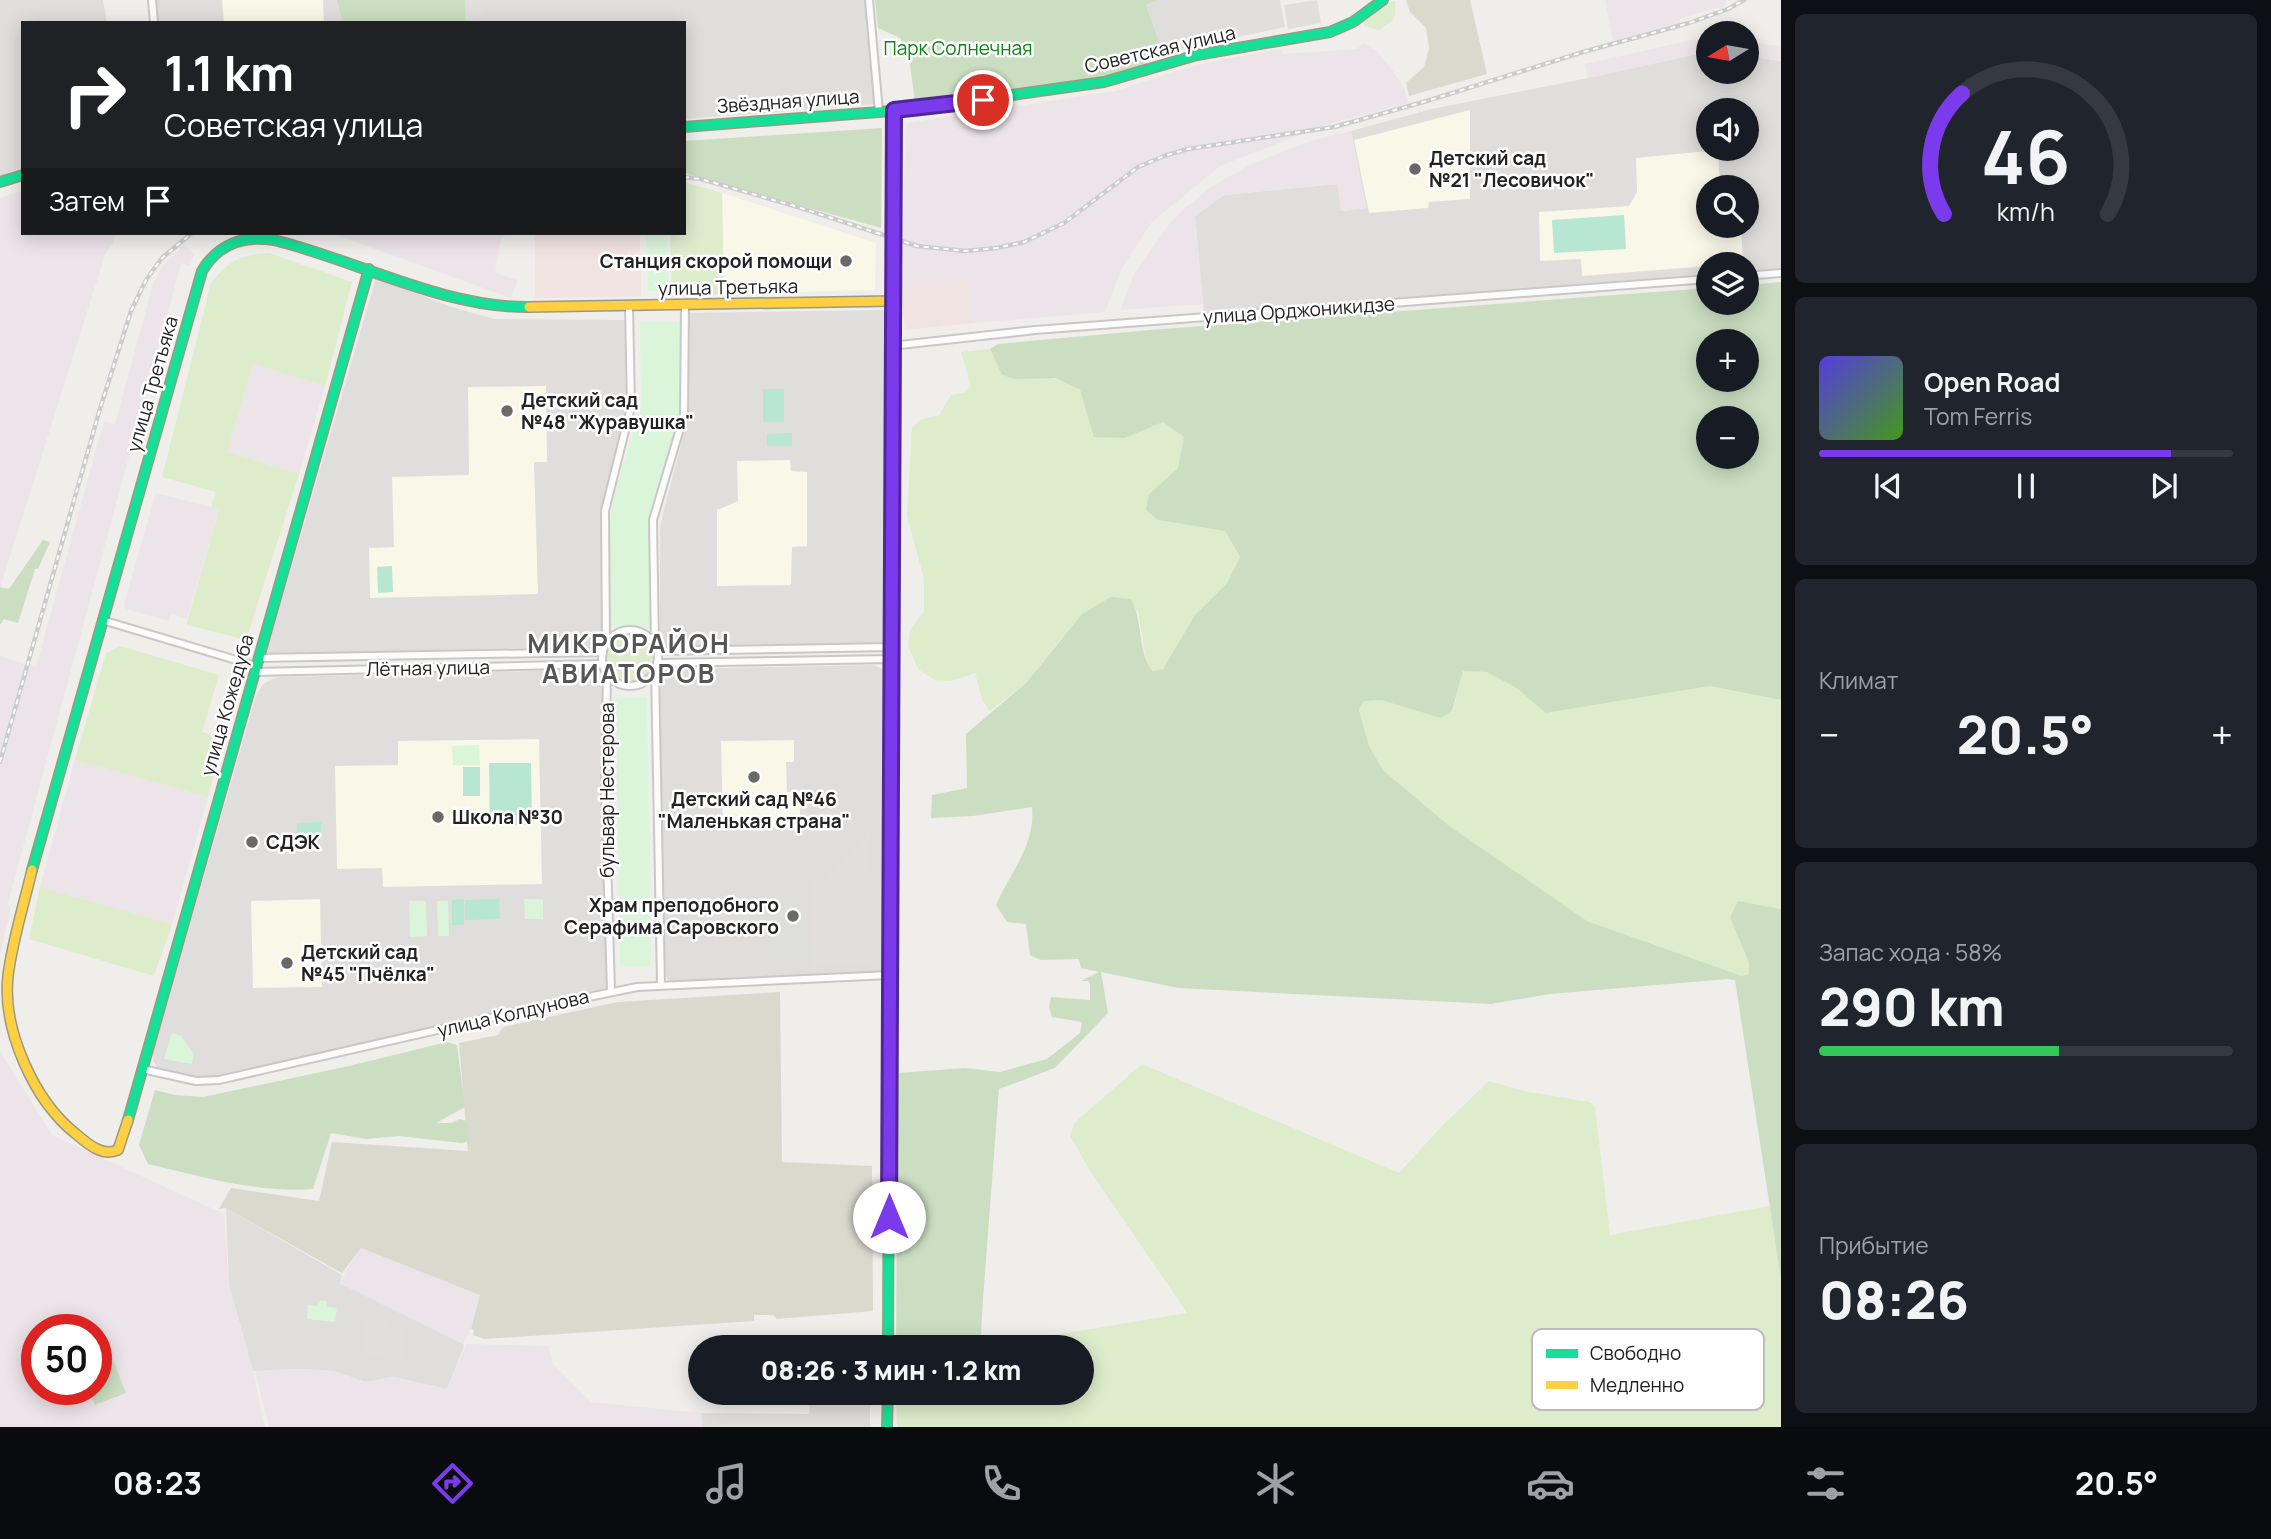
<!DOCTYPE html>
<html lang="ru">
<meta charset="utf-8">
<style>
body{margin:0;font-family:Manrope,sans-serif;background:#20242c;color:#f1f3f6;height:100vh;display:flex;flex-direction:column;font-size:26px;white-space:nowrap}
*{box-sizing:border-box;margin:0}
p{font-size:23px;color:#9ea1a6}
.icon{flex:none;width:38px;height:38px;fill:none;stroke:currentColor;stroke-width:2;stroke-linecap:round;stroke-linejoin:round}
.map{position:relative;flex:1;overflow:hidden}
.drawer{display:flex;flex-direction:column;gap:14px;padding:14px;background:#0d0f14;width:490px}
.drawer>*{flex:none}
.banner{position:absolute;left:21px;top:21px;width:665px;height:214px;border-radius:0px;box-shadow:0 4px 18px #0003;background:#202124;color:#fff;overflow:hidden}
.needle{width:46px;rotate:259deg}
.tools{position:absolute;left:1696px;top:21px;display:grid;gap:14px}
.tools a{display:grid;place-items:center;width:63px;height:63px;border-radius:50%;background:#171b24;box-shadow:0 4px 18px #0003;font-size:35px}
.speed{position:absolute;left:21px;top:1314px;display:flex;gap:14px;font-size:35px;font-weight:700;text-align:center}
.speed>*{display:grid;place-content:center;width:91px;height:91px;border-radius:50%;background:#171b24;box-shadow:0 4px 18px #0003;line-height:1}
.speed .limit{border:10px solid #d22;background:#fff;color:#111}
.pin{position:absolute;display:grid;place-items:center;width:60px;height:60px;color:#fff;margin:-30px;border:4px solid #fff;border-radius:50%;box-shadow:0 2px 7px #0007}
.me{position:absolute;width:77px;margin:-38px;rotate:0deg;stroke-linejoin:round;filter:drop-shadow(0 0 5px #0008)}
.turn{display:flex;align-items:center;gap:24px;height:147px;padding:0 28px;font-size:32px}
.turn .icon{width:91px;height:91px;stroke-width:2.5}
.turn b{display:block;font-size:49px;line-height:60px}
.then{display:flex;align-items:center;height:66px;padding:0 28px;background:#0003;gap:14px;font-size:26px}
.big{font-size:52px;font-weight:800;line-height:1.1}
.drawer .tile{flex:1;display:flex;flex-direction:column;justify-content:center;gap:10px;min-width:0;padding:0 24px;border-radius:10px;background:#20242c}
.drawer .dial{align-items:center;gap:0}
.dial svg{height:182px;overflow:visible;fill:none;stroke:#363941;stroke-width:7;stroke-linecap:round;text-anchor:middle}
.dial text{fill:#f1f3f6;stroke:none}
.song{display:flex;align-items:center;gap:21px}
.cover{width:84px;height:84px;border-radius:10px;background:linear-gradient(135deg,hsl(250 70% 55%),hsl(100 70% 35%))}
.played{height:7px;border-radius:4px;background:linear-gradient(90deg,#7c3aed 85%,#363941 85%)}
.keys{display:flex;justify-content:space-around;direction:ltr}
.heat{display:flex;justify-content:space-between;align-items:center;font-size:38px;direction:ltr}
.charge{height:10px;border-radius:5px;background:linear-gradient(90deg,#34c759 58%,#363941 0)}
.trip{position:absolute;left:688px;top:1335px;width:406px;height:70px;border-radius:35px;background:#171b24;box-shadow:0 4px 18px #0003;font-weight:800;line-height:70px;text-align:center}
.dock{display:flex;height:112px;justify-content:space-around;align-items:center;background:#090b0e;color:#9ea1a6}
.dock .icon{width:49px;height:49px}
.dock .current{color:#7c3aed}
.dock b{font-size:32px;color:#f1f3f6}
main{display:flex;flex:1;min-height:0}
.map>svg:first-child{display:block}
</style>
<main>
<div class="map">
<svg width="1781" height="1427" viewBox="0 0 1781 1427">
<rect width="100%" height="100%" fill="#f0eeeb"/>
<g fill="#dfdedc" fill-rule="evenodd">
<polygon points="0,0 103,0 107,23 23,23 23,168 0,176"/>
<polygon points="156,0 867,0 876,104 684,119 684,23 157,23"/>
<polygon points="1158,0 1280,0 1285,27 1163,53 1146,5"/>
<path d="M1708 54V72H1746L1747 56 1781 61V268L1747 271 1746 264H1708V274L1204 314 1195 216 1224 195 1338 184 1341 211 1366 208 1351 131 1432 109 1588 78 1692 55ZM1708 110H1746V149H1708ZM1708 187H1746V226H1708Z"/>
<polygon points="376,278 452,307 494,319 625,320 627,406 602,516 601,646 266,654"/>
<polygon points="885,310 885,643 660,648 660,526 689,413 688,313"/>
<polygon points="874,665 883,669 887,677 886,967 875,973 673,981 668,980 664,973 660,679 663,672 670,669"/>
<polygon points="584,670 593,673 602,685 603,876 608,982 606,988 219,1077 197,1078 169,1073 157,1067 153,1060 153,1052 256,696 263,684 272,679 281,677"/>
<polygon points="226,1208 342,1275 340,1283 463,1344 464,1346 447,1389 393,1377 365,1382 334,1371 297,1369 253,1371 229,1285"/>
<polygon points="810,1393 870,1393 870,1427 702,1427 701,1413 809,1414"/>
</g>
<g fill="#f1e3e1">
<polygon points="535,233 640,233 641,296 535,298"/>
<polygon points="969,280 974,323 905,330 900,287"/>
</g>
<g fill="#ede4e9" fill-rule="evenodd">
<polygon points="1605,0 1726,0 1725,6 1680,18 1680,23 1613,41"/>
<polygon points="1691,40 1708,40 1708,54 1692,55 1588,78 1585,64"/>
<polygon points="1747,42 1781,46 1781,61 1747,56"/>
<polygon points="1363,43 1377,51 1393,71 1403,86 1409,103 1325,125 1220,166 1151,223 1121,270 1105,312 974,323 969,280 900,287 907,123 1116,91 1185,68 1230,58 1282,49 1283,54 1357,49"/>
<polygon points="1351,131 1366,208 1341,211 1337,184 1224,195 1195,216 1203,304 1120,310 1134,274 1169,224 1185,208 1211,187 1251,164 1313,140"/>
<polygon points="23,190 23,233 115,233 114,242 105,255 0,588 0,198"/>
<polygon points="331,233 507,233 501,239 495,273 518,280 511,298"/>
<polygon points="184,244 194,255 190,266 181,264 8,903 10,910 0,955 0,656 36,667 104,421 115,424 153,284 162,267"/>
<polygon points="253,364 325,386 299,474 227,452"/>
<polygon points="156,493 219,509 187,618 171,614 169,621 126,609 124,604"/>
<polygon points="75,760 208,797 172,924 40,887"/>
<path d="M0 1051 52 1135 224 1214 229 1285 253 1371 265 1427H0ZM37 1330H96V1390H37Z"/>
<polygon points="360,1248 481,1295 471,1329 463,1344 339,1283"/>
<polygon points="466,1344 549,1346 553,1364 591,1402 701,1413 702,1427 269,1427 255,1371 297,1369 334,1371 365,1382 393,1377 447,1389"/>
</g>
<g fill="#f8f7e8">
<polygon points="222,0 323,0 324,23 224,23"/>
<polygon points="1470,110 1470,199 1429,202 1428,208 1369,213 1354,140"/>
<polygon points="1718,150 1720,187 1708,187 1708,226 1741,226 1743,263 1708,264 1708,266 1582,276 1581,259 1540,261 1539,212 1629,206 1637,192 1636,158"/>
<polygon points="722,193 876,243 875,290 724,294"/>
<polygon points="546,386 547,462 534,462 538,594 370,598 369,548 394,547 392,477 469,475 468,387"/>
<polygon points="790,460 791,471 807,472 807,546 792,547 791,585 717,586 717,510 738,501 737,461"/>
<polygon points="539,739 542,884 383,887 382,868 337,869 335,766 398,765 398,741"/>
<polygon points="794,740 794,762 786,762 787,792 800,792 800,815 774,828 723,829 721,741"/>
<polygon points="320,899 322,987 253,988 251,901"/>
</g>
<polygon fill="#dededc" points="807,894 809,967 772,968 770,895"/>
<g fill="#d9d9cd">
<polygon points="1406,0 1470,0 1487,74 1409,96 1406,83 1424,67 1429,48 1426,28 1410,12"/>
<polygon points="780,992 782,1162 872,1166 873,1311 777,1319 773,1315 754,1315 754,1321 484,1339 473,1335 474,1330 471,1329 480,1295 361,1248 342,1273 226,1208 219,1209 231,1188 319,1201 332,1142 468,1151 459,1043 498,1035 503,1027 618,1002"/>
</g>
<g fill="#ddeccb">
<polygon points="1392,1 1395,1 1395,16 1393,20 1378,30 1364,26 1364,22"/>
<polygon points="684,182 722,193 724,294 672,296 670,233 684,233"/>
<path d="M269 253 352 282 325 386 253 364 227 452 299 474 246 640 186 625 219 510 211 507 216 492 162 477 211 283C230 260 240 255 269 253Z"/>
<path d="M990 349 1002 375C1019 380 1035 377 1052 378 1080 381 1107 419 1125 438L1163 422 1184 437 1178 468 1149 494 1158 520 1225 531 1240 557 1227 583 1195 615 1163 669 1153 671 1147 664 1138 611 1060 640 1026 683 990 711 982 700 975 673 951 681 935 680 919 670 908 647 910 630 924 612V579L907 516 912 428 920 420 939 415 951 395 963 393 971 386 961 352Z"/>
<circle cx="630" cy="658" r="24"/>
<polygon points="120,646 219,675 202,732 223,739 208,797 75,760 106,653"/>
<polygon points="1463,670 1487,672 1518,689 1547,713 1710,686 1781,700 1781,909 1738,902 1730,916 1749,964 1749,974 1742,976 1587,921 1448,825 1383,770 1369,746 1359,710 1364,701 1381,700 1441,718 1453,711"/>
<polygon points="40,887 172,924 154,976 29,939"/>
<polygon points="1142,1064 1399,1173 1440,1128 1489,1081 1524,1091 1590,1102 1595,1107 1610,1235 1770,1206 1781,1279 1781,1427 897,1427 896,1393 1082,1393 1082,1348 983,1347 1187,1313 1089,1169 1070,1136 1074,1123"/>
</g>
<g fill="#cbdec1" fill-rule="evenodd">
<polygon points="337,0 465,0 466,23 343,23"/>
<polygon points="875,0 1158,0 1146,5 1163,53 1146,58 1147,66 1098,79 915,101 908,51 900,38 878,28"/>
<polygon points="882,128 881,228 684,173 684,141"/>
<path d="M1781 282V700L1710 686 1546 713 1518 689 1487 672 1463 671 1452 711 1441 718 1381 700 1364 701 1359 710 1369 746 1383 770 1448 825 1587 921 1742 976 1749 974V963L1730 917 1738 901 1781 909V1279L1735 980 1728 979 1550 994 1491 1004 1178 988 1101 972 1108 1013 1055 1068 999 1089 983 1299 981 1335 982 1341 963 1347H896L898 1073 965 1068 1000 1072 1047 1059 1080 1033 1082 1022 1052 1017 1049 1007 1051 997 1090 1000V984L1088 981H1081L1099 972 1081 968 1079 959 1041 960 1030 955 1026 924 1007 922 996 905C1010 873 1036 844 1032 807L973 816 931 818 932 795 967 788 966 734 1026 683 1082 614 1111 597 1131 599C1143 620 1138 656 1153 671L1163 669 1195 615 1227 583 1240 557 1225 531 1158 520 1146 510 1149 494 1178 468 1184 437 1163 422 1125 438 1094 437 1080 390 1056 378 1015 379 1002 375 990 349 998 344 1150 330 1708 288V303H1746L1747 285ZM1746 341V380H1708V341ZM1746 418V457H1708V418Z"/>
<polygon points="43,540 50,542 38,569 35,569 18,623 4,619 0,625 0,587 9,589"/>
<path d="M447 1042 457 1045 465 1107 436 1123H451L460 1119 467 1121 468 1141 462 1143 399 1136 366 1139 331 1133 313 1189C256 1193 203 1177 148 1164L139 1145 155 1090 175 1095 203 1097 349 1066Z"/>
<polygon points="108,1347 126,1393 95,1405 89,1390 96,1390 96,1351"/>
</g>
<g fill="#daf5da">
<polygon points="646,233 667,233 669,291 648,291"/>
<polygon points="682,321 682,400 680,421 649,522 651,628 610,627 609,530 614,494 641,408 640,322"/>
<polygon points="616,698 647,698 651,966 620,967"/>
<polygon points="479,745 480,765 453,765 452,746"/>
<polygon points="524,899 543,899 543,919 525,919"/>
<polygon points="409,901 426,901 427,936 410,937"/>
<polygon points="437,901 448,901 449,936 438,936"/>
<polygon points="172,1033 181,1036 194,1054 192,1064 164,1059"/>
<polygon points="321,1300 326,1301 327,1307 337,1308 335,1322 307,1319 308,1305 317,1306"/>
</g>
<g fill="#b7e6d2">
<polygon points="1624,215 1626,249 1554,253 1552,220"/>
<rect x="763" y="389" width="21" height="33"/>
<polygon points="792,433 792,446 767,446 767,434"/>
<polygon points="392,566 393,592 378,593 377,567"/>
<polygon points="489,763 531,763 532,825 490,826"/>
<rect x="463" y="767" width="17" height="29"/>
<polygon points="321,822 321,836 297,837 297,823"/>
<polygon points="464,899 464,925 452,925 452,900"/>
<polygon points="499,899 500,919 465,920 465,900"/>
</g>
<g fill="#e0dfde">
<polygon points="465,0 481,0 482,23 466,23"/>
<polygon points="1317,0 1321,23 1288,29 1284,5"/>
<polygon points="858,86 859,101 818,105 816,90"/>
<polygon points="870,832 872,964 813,966 810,882 822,882"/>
<polygon points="364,1319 389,1321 389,1326 402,1327 401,1336 407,1337 405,1362 393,1361 393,1359 363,1355 366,1325 363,1324"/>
</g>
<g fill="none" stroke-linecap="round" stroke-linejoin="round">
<defs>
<g id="street">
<polyline points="152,0 154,23"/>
<polyline points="869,0 879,112"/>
<polyline points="1746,276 1781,273"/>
<polyline points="891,346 1035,330 1708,279"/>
<polyline points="102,620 256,666"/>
<circle cx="630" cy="658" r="28"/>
<polyline points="606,643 605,511 631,407 629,306"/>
<polyline points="655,645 653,520 684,415 685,305"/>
<polyline points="657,651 890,647"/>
<polyline points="258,658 603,652"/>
<polyline points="657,663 890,659"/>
<polyline points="655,670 661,985"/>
<polyline points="254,672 603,664"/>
<polyline points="607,673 605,791 611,991"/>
<polyline points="142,1069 196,1081 219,1080 516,1012 637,987 890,975"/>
</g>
<g id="fast">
<polyline points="684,127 905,110 1104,82 1197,55 1330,32 1353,22 1383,0"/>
<polyline points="0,182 23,175"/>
<polyline points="893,420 894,111"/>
<path d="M32 870 202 271C218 244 244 235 274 240 356 260 443 308 529 307"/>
<polyline points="128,1120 369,269"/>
<polyline points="888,1348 890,887"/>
<polyline points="887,1427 888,1393"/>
</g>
<g id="slow">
<polyline points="529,307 892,301"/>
<path d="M32 870C24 904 12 942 8 976 2 1029 34 1101 76 1134 88 1144 102 1157 118 1150L128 1120"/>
<polyline points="890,887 893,420"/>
</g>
</defs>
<use href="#street" stroke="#c9c8c7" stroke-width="10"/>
<use href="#fast" stroke="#999a82" stroke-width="12"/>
<use href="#slow" stroke="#999a82" stroke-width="12"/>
<use href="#street" stroke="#fdfcfc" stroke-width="6"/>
<use href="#fast" stroke="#16e098" stroke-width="9"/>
<use href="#slow" stroke="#ffcf43" stroke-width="9"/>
<defs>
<g id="rail">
<polyline points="684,177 701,179 798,207 917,246 965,251 997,248 1024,242 1064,223 1138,167 1164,156 1188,149 1334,127 1427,101 1583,52 1689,23 1728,9 1744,0"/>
<polyline points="0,762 99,412 131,311 146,280 162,258 192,233"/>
</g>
</defs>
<use href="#rail" stroke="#ccc" stroke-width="4.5"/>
<use href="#rail" stroke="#fff" stroke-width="2" stroke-dasharray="5" stroke-linecap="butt"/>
</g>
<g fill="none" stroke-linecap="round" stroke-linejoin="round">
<defs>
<polyline id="route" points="889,1217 894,110 983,100"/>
</defs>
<use href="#route" stroke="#51269a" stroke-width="18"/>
<use href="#route" stroke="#7c3aed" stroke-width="12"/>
</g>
<g fill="#6a6968" stroke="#fff" stroke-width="2.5">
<circle cx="1415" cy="169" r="7"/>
<circle cx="846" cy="261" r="7"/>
<circle cx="507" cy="411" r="7"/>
<circle cx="754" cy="777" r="7"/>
<circle cx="438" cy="817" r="7"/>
<circle cx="252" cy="842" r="7"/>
<circle cx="793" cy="916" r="7"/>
<circle cx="287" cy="963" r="7"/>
</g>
<g text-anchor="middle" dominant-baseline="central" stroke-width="5" stroke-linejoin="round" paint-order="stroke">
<g font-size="19" fill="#0c8416" stroke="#fff">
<text x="958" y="48">Парк Солнечная</text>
</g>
<g font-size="19" fill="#222" stroke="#fff">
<text transform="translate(1160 49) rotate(-13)">Советская улица</text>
<text transform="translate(788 101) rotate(-4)">Звёздная улица</text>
<text transform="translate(728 287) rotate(-1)">улица Третьяка</text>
<text transform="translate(1299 310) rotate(-4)">улица Орджоникидзе</text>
<text transform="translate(152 384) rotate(-74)">улица Третьяка</text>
<text transform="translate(428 668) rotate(-1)">Лётная улица</text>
<text transform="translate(227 705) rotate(-74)">улица Кожедуба</text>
<text transform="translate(607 790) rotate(-90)">бульвар Нестерова</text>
<text transform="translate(513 1013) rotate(-13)">улица Колдунова</text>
</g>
<g font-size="19" font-weight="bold" fill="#222" stroke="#fff" text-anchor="start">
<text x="1429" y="158">Детский сад<tspan x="1429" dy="22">№21 "Лесовичок"</tspan></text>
<text x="832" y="261" text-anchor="end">Станция скорой помощи</text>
<text x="521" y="400">Детский сад<tspan x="521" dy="22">№48 "Журавушка"</tspan></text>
<text x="754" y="799" text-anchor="middle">Детский сад №46<tspan x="754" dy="22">"Маленькая страна"</tspan></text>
<text x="452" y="817">Школа №30</text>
<text x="266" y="842">СДЭК</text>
<text x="779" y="905" text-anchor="end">Храм преподобного<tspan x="779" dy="22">Серафима Саровского</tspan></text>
<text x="301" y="952">Детский сад<tspan x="301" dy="22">№45 "Пчёлка"</tspan></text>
</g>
<g font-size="26" font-weight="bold" letter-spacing="2" fill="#555" stroke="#fff">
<text x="629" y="643">МИКРОРАЙОН<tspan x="629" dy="30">АВИАТОРОВ</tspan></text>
</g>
</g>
<rect x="1532" y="1329" width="232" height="81" rx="10" fill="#fff" stroke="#bdbdbd" stroke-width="2"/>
<rect x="1546" y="1349" width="32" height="9" fill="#16e098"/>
<rect x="1546" y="1381" width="32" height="8" fill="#ffcf43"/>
<g font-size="19" fill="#222">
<text x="1590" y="1360">Свободно</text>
<text x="1590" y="1392">Медленно</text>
</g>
</svg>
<div class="tools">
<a><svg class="needle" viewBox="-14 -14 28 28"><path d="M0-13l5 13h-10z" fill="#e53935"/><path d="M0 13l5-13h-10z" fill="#9ea1a6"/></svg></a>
<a><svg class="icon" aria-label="sound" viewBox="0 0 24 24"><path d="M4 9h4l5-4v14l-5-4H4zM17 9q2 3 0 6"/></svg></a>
<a><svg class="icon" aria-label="search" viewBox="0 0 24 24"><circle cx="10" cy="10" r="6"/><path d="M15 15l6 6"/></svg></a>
<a><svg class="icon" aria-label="layers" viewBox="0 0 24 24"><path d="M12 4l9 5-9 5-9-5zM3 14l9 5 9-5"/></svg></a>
<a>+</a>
<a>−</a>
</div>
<div class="speed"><div class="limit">50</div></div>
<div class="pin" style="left:983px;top:100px;background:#d93025"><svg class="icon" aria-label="arrive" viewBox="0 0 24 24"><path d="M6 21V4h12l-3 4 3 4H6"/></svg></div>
<svg class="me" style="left:889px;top:1217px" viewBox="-20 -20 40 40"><circle r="19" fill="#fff"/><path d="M0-13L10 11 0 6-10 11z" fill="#7c3aed"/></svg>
<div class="trip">08:26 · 3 мин · 1.2 km</div>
<div class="banner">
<div class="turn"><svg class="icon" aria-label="right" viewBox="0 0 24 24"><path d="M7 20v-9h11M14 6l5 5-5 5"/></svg><div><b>1.1 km</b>Советская улица</div></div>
<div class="then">Затем<svg class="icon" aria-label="arrive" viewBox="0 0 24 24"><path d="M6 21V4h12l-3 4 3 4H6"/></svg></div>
</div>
</div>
<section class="drawer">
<div class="tile dial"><svg viewBox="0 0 100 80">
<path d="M14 69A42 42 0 1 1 86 69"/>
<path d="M14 69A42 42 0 0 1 22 16" stroke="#7c3aed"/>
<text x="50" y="56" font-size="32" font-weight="700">46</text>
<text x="50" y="72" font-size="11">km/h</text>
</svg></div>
<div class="tile">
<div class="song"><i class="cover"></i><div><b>Open Road</b><p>Tom Ferris</p></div></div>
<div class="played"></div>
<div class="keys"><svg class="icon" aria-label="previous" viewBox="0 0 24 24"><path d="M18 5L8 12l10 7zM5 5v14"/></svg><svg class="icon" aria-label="pause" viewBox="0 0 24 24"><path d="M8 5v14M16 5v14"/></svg><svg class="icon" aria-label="next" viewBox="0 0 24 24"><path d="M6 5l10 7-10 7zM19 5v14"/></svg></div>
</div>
<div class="tile"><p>Климат</p>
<div class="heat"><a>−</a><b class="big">20.5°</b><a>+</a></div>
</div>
<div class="tile"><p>Запас хода · 58%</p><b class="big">290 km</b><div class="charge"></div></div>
<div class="tile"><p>Прибытие</p><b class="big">08:26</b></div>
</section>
</main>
<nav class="dock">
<b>08:23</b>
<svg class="icon current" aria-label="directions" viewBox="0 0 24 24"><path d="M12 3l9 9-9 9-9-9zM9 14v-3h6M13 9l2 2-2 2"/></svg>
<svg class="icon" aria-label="music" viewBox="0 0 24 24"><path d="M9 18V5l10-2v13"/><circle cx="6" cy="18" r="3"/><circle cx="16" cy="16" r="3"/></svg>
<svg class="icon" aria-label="phone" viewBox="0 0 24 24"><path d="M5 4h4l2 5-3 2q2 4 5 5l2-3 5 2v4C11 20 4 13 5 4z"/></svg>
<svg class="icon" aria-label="climate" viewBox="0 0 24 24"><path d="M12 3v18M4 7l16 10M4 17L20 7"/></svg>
<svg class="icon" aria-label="car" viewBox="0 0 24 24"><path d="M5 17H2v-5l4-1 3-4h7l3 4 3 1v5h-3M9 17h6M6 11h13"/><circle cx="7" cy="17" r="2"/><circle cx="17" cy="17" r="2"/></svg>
<svg class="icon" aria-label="filters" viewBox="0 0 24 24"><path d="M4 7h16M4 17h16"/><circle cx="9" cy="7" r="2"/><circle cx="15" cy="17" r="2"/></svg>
<b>20.5°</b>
</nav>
